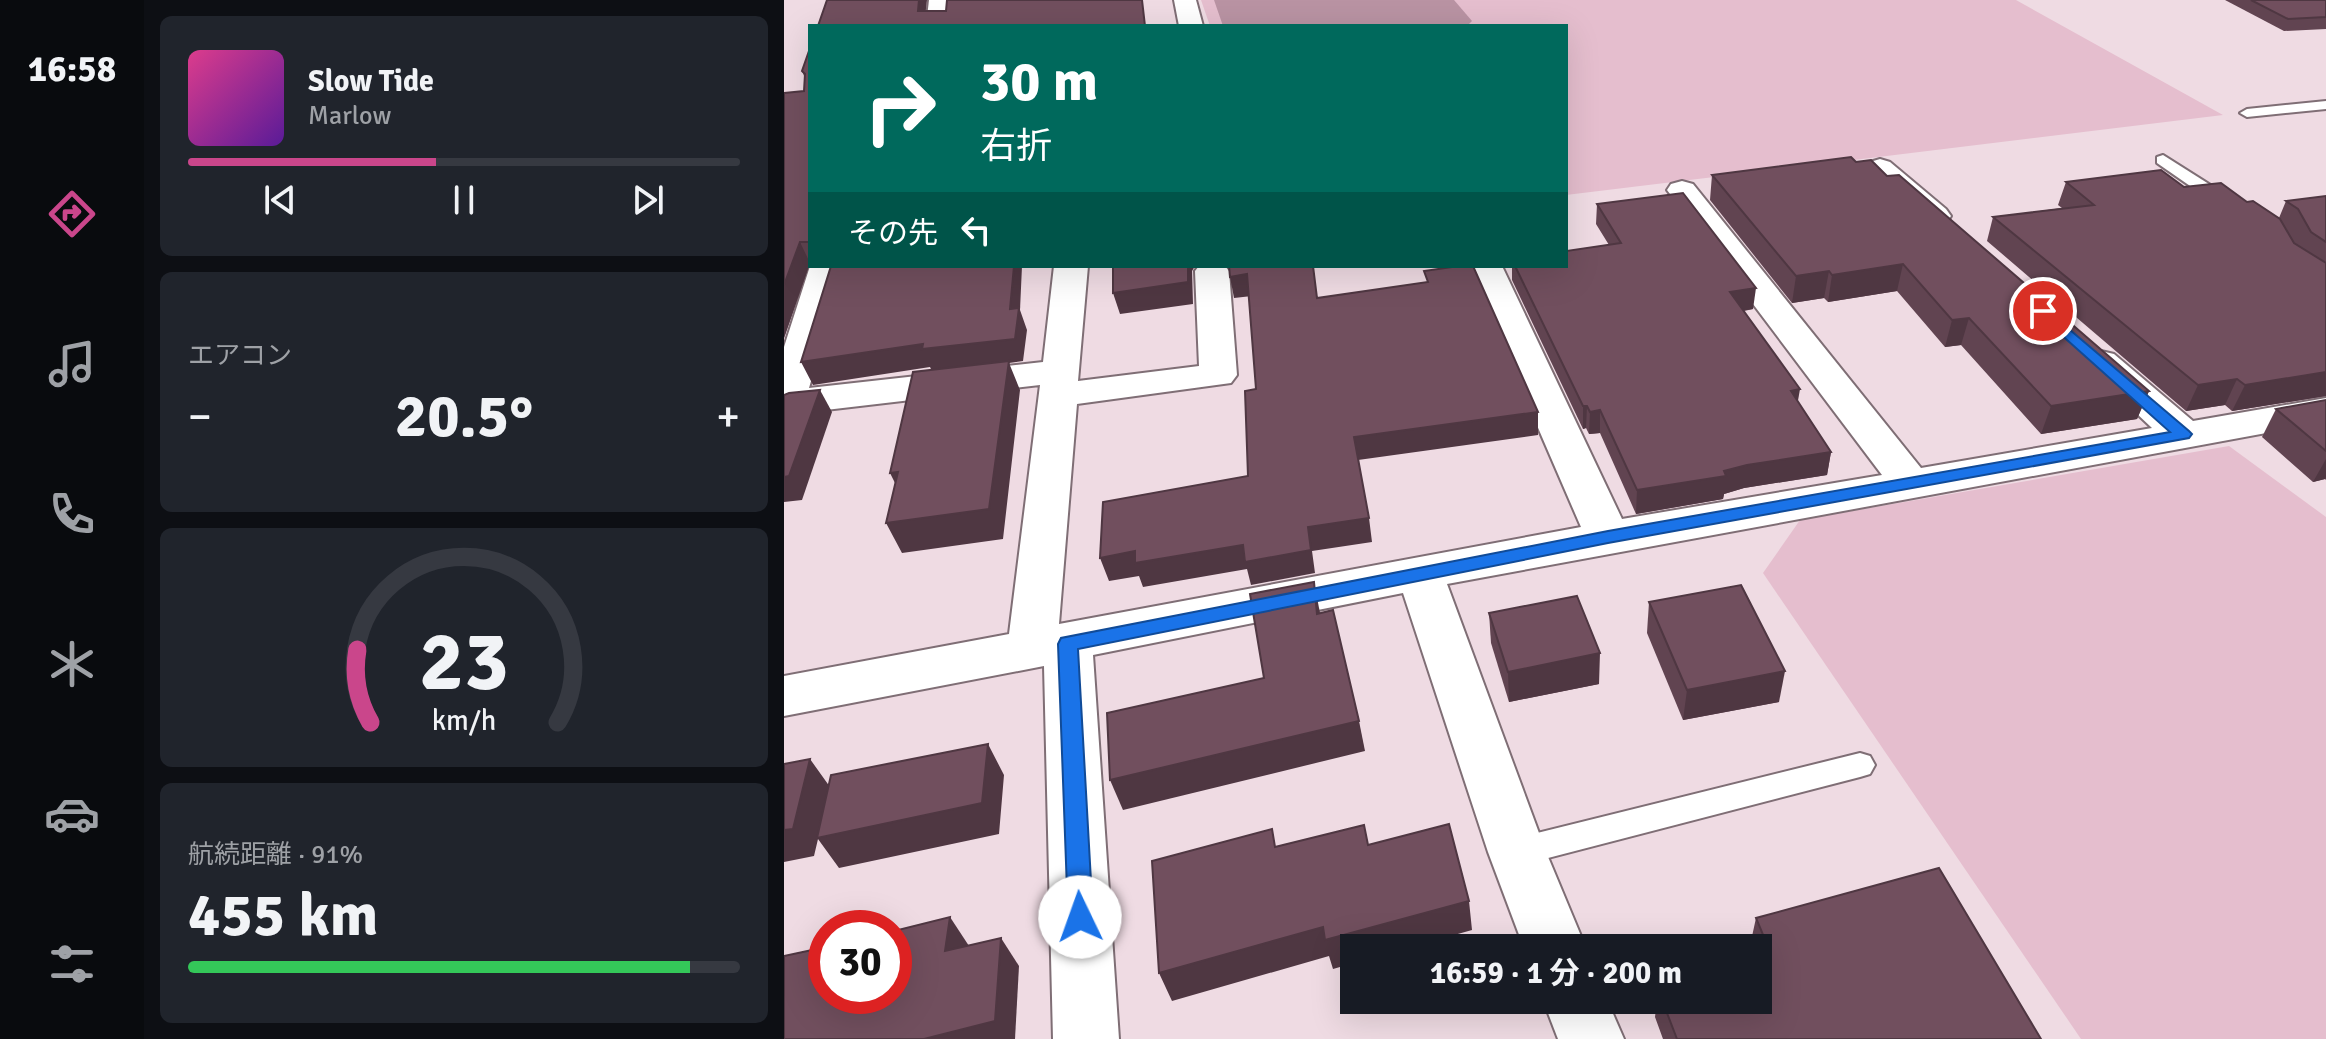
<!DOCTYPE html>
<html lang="ja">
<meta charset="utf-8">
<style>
body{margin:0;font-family:Signika,"Noto Sans JP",sans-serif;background:#20242c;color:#f1f3f6;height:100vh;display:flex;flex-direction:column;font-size:30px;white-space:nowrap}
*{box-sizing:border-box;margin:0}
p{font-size:26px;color:#9ea1a6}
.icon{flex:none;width:44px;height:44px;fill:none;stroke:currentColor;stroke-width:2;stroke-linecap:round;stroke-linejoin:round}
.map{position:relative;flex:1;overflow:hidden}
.drawer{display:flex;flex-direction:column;gap:16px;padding:16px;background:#0d0f14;width:640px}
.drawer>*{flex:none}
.guide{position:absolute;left:24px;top:24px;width:760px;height:244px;border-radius:0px;box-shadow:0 8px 32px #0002;background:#00695c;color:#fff;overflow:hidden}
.speed{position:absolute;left:24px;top:910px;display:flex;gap:16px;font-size:40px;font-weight:700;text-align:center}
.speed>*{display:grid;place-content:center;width:104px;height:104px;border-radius:50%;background:#171b24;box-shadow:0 8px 32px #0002;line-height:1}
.speed .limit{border:12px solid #d22;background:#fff;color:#111}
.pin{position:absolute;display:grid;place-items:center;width:68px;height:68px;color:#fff;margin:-34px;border:4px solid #fff;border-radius:50%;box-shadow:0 2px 8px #0007}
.me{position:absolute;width:88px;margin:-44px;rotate:357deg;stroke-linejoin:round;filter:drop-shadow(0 0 6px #0008)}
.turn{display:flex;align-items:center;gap:28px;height:168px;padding:0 40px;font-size:36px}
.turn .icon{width:104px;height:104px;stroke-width:2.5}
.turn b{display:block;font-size:56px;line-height:68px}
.then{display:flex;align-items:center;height:76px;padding:0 40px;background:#0003;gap:16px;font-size:30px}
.big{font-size:60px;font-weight:700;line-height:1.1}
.drawer .tile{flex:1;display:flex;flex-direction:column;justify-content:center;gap:12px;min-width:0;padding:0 28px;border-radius:12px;background:#20242c}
.drawer .dial{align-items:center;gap:0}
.dial svg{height:208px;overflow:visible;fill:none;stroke:#363941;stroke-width:7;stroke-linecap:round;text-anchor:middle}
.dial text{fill:#f1f3f6;stroke:none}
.song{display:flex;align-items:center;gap:24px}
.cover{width:96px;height:96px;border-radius:12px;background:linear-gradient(135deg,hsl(330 70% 55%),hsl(270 70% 35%))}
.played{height:8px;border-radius:4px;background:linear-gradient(90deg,#ca468b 45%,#363941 45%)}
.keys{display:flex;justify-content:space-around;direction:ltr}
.heat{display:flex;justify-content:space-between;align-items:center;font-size:44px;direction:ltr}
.charge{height:12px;border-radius:6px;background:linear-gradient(90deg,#34c759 91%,#363941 0)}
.trip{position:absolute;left:556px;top:934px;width:432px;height:80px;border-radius:0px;background:#171b24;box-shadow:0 8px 32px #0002;font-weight:700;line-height:80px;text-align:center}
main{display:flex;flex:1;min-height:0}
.dock{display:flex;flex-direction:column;width:144px;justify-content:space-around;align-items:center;background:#090b0e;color:#9ea1a6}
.dock .icon{width:56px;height:56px}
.dock .active{color:#ca468b}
.dock b{font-size:36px;color:#f1f3f6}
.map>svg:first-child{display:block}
</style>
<main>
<nav class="dock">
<b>16:58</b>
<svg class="icon active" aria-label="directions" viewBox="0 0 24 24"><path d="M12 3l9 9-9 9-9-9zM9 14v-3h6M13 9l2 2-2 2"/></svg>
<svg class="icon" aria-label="music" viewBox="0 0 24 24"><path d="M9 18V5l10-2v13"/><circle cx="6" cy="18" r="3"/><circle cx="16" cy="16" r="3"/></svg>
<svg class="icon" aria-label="phone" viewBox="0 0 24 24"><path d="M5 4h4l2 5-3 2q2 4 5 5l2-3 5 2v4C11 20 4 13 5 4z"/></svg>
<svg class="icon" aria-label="climate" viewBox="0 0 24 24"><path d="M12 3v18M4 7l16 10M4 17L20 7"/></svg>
<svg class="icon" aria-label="car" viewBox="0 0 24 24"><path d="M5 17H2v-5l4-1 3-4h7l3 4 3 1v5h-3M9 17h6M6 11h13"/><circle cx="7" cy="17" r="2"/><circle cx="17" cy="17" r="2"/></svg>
<svg class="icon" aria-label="filters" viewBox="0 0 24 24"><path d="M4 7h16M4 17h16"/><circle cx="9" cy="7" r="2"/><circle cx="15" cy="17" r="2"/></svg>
</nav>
<section class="drawer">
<div class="tile">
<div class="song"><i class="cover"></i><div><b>Slow Tide</b><p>Marlow</p></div></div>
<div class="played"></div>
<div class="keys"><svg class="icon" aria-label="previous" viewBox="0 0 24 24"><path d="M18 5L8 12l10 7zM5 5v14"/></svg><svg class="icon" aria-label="pause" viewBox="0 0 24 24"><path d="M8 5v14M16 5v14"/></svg><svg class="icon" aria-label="next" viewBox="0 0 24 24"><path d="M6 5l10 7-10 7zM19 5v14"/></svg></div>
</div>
<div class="tile"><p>エアコン</p>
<div class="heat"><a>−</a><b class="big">20.5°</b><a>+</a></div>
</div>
<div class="tile dial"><svg viewBox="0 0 100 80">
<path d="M14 69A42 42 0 1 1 86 69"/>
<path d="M14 69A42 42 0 0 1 9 41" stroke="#ca468b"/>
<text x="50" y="56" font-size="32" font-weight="700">23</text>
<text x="50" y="72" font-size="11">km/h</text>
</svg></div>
<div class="tile"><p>航続距離 · 91%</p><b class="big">455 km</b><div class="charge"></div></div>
</section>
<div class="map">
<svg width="1542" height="1039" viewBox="0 0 1542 1039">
<rect width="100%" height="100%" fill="#efdbe3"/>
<g fill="#e5bece">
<polygon points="417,0 1232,0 1439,115 782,195 782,26 426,26"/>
<polygon points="1445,446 1542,517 1542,1039 1297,1039 979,573 1016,520"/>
</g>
<polygon fill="#b993a3" points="430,0 670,0 688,21 683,26 439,26"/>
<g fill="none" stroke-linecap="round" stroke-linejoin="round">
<defs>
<g id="lane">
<polygon points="1542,101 1542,109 1463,117 1456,113 1463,109"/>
<polygon points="1379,155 1447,198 1449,202 1447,206 1435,206 1373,163 1373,157"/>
<polygon points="1076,753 1086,756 1091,765 1086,774 1076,777 733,866 722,862 717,852 722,842 733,838"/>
</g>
<g id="street">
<polygon points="145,0 167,0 166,26 142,26"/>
<polygon points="390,0 412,0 419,26 395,26"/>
<polygon points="1096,159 1106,162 1162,209 1167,216 1162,223 1151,225 1140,223 1086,174 1081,168 1086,162"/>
<polygon points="898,181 909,184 1137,468 1368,428 1298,362 1304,354 1317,351 1330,354 1409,421 1542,398 1542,422 663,584 762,852 802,948 740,948 704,852 619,593 309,655 335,1039 269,1039 260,666 0,716 0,676 225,634 256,385 16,413 0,420 0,347 26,266 60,266 25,388 259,362 270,266 304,266 294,381 415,366 411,271 415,266 441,266 445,271 453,375 447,383 293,404 275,624 797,527 684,266 718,266 838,519 1098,475 883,190 887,184"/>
<polygon points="759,1000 823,1000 840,1039 774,1039"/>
</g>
</defs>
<use href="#lane" stroke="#7f6e75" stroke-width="4"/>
<use href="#street" stroke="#7f6e75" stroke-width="4"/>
<use href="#lane" fill="#fff" fill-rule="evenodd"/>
<use href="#street" fill="#fff" fill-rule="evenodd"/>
</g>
<g fill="#614451">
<polygon points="1441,0 1542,0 1542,29 1500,31"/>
<polygon points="26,48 26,263 0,338 21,78 18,71"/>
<polygon points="1072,162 1103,176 1365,391 1353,419 1257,434 1177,345 1161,347 1113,291 1044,302 1040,298 1008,303 926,200 928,175"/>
<polygon points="1282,182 1400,187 1463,202 1495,218 1502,201 1542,196 1542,396 1448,411 1441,405 1402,411 1203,241 1209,217 1278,208 1274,205"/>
<polygon points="813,204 969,309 960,311 1014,402 1047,452 1043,475 960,488 940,494 939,499 852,514 816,433 805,434 802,428 799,429 728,280 728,266 782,266 825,245 812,224"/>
<polygon points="1542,400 1542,480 1541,479 1529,482 1478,437 1492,409"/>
<polygon points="865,602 995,702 899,720 863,633"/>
<polygon points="705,613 815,684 725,702 707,643"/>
<polygon points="972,918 1257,1039 879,1039 871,1017 873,1000 974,1000 974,948 954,948 955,944 967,941"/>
</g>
<g fill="#4f3742">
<polygon points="135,0 143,0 140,26 134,11"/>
<polygon points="16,242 26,263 0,338 0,285"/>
<polygon points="1119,264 1113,291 1044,302 1048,275"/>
<polygon points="230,266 238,266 236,310 243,330 239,361 225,363 236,390 219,539 118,553 102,523 148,371 146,367 29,385 17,362 226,309"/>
<polygon points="404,266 411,266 408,271 409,304 336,314 329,293"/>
<polygon points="1045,271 1040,298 1008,303 1012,276"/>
<polygon points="463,274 468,296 450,298 446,277"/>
<polygon points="972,288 969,309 943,313 946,292"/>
<polygon points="1185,318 1177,345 1161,347 1168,320"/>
<polygon points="1542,372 1542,396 1448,411 1461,385"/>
<polygon points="1453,379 1441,405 1402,411 1414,385"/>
<polygon points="1016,389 1012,412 1007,391"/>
<polygon points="36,390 48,412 18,500 0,502 0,477"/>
<polygon points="1365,391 1353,419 1257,434 1267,406"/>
<polygon points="799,406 803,406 802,428 799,429"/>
<polygon points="816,410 816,433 805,434 806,412"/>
<polygon points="754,412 754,435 574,460 570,437"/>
<polygon points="1047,452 1043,475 960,488 940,494 939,499 852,514 853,490 963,465"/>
<polygon points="1542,459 1542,477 1541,479 1529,482"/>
<polygon points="114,472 121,503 106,473"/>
<polygon points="585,518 588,542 528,551 531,573 467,585 463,569 359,587 355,576 325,581 316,558 351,551"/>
<polygon points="530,582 536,613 533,614"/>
<polygon points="816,653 815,684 725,702 724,672"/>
<polygon points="1001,671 995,702 899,720 903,690"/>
<polygon points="575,721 581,751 339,810 326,780"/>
<polygon points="204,744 220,775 215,834 55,868 34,839 30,856 0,862 0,830 26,759 46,787"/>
<polygon points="685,901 688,930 624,948 570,948 570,963 549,969 545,956 388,1001 375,973 539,927"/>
<polygon points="166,917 185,946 161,951"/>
<polygon points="217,938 235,966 231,1039 140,1039"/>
</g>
<g fill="#714f5e" stroke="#4f3742" stroke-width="2">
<polygon points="43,0 135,0 134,11 162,11 163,0 358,0 361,26 34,26"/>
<polygon points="1467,0 1542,0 1542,17 1504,19"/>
<polygon points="26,48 26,242 16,242 0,285 0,93 20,91 21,74 18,71"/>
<polygon points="1067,157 1072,162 1087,160 1103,176 1115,175 1365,391 1267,406 1185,318 1168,320 1119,264 1048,275 1045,271 1012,276 928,175"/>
<polygon points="1377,170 1400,187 1437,183 1463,202 1469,201 1496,219 1510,243 1542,263 1542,372 1461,385 1453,379 1414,385 1209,217 1310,205 1282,182"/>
<polygon points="899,193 972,288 946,292 1016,389 1007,391 1047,452 963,465 940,471 942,476 853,490 816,410 806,412 803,406 799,406 731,266 782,266 782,251 837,243 813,204"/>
<polygon points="1542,196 1542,242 1527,232 1514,209 1502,201"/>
<polygon points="47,266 230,266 226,309 235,308 231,339 138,349 139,344 17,362"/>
<polygon points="329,266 404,266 404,282 329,293"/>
<polygon points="445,266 529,266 533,298 644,282 640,271 675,266 689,266 754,412 570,437 585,518 524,527 527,550 461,562 459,545 351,563 351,551 316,558 319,502 464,476 461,391 472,389 463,274 446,277"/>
<polygon points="225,361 205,509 102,523 114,472 106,473 129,372"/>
<polygon points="36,390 5,476 0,477 0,395 5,393"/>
<polygon points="1542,400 1542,451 1492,409"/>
<polygon points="530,582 533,614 549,610 575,721 326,780 323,713 480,678 466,594"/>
<polygon points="957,585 1001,671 903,690 865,602"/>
<polygon points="793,596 816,653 724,672 705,613"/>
<polygon points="204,744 198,803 33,838 47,775"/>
<polygon points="26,759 9,829 0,830 0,764"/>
<polygon points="665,824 685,901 541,940 539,927 375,973 368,861 488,829 491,847 580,825 584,845"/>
<polygon points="1155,868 1257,1039 893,1039 878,1000 974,1000 974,948 957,948 955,944 980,937 972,918"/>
<polygon points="166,917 161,951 217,938 211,1021 140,1039 0,1039 0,956 42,947 42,996 110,996 110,931"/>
</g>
<polygon fill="#1a73e8" stroke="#114b97" stroke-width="2" points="1259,307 1405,431 1408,434 1405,438 824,543 294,649 309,917 305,926 296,929 287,926 284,917 274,644 277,638 824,531 1386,432 1254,314 1254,308"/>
</svg>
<div class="speed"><div class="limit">30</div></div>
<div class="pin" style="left:1259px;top:311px;background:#d93025"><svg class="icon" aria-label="arrive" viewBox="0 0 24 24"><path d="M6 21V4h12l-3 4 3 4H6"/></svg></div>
<svg class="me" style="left:296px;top:917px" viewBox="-20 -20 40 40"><circle r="19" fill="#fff"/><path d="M0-13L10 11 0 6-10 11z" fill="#1a73e8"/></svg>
<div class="trip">16:59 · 1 分 · 200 m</div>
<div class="guide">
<div class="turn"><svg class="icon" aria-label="right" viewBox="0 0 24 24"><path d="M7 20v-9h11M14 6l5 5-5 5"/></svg><div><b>30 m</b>右折</div></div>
<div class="then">その先<svg class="icon" aria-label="left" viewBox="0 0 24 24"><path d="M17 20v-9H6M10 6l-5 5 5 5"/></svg></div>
</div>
</div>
</main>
